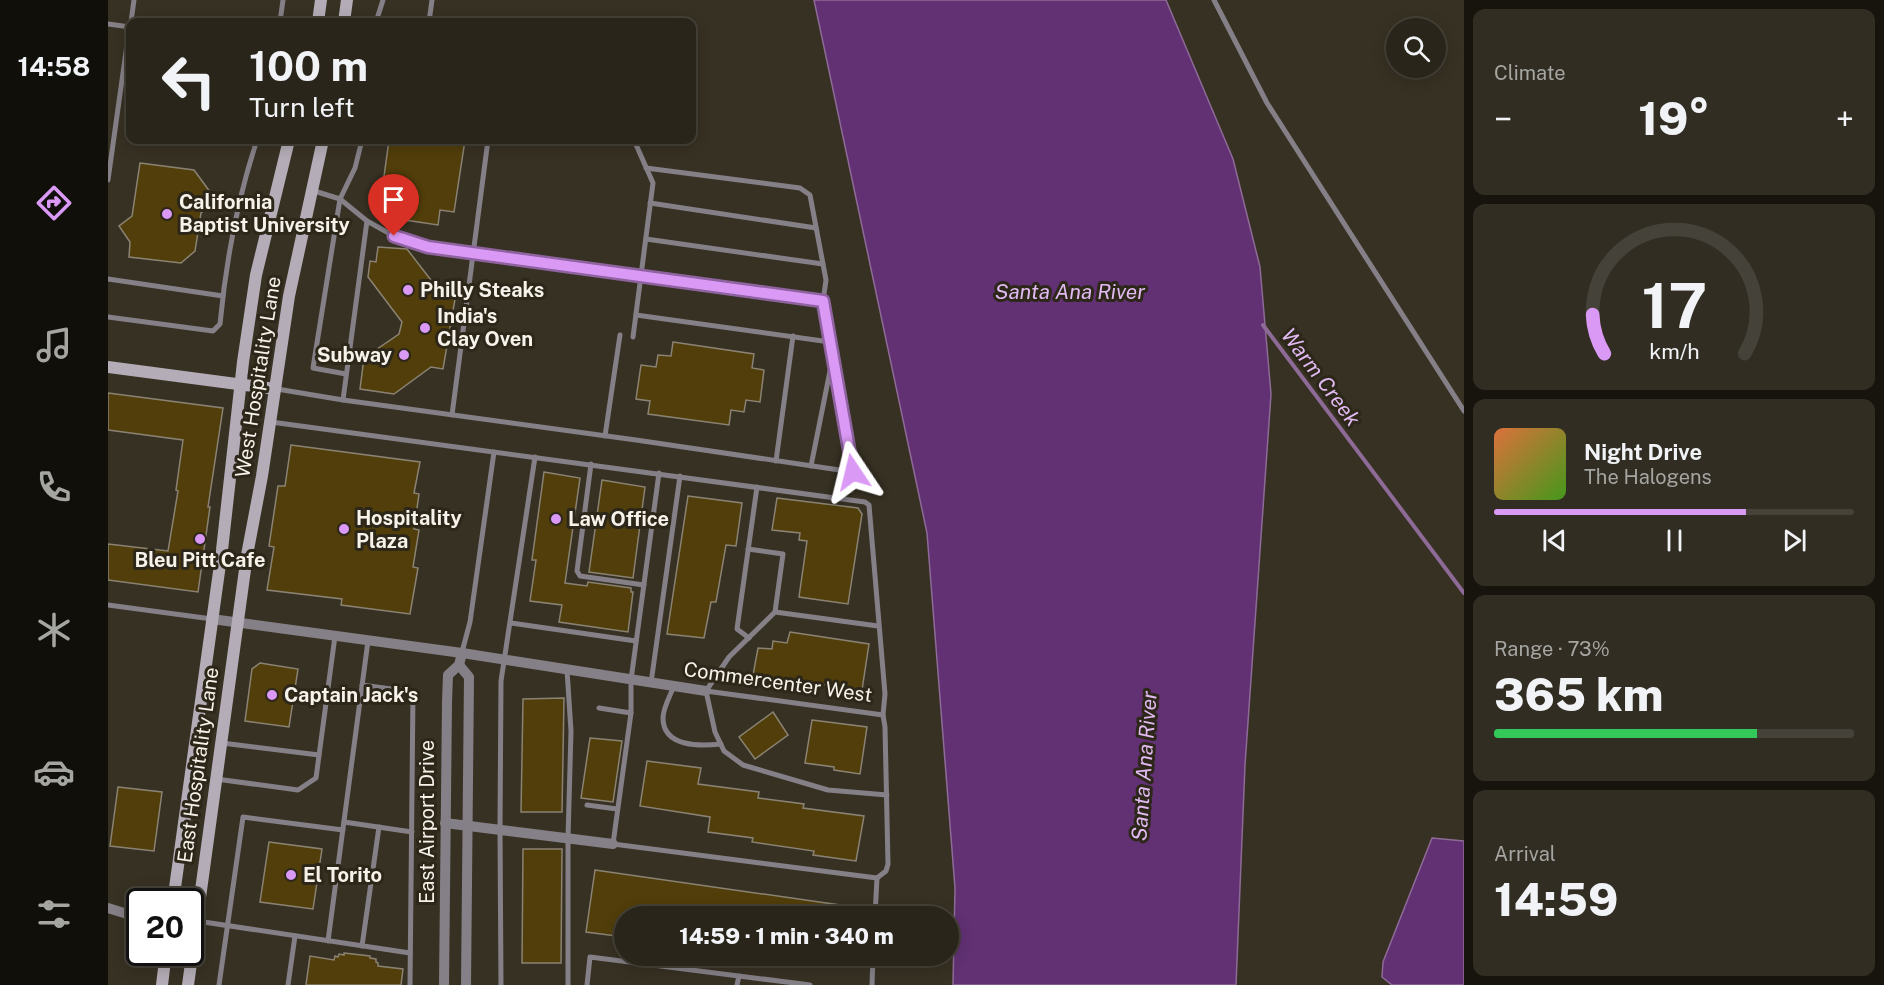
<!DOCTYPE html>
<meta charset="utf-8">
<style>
body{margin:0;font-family:"Public Sans",sans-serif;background:#312d23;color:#f1f3f6;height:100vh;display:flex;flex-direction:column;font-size:22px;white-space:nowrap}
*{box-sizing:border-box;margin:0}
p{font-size:20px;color:#a5a5a2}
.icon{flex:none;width:33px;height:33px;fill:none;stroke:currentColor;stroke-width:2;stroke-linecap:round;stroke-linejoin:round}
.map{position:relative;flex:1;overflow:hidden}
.details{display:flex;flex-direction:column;gap:9px;padding:9px;background:#17140e;width:420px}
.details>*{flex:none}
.top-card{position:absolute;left:18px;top:18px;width:570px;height:126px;border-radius:12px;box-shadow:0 3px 15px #0003,0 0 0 2px #454239;background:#29251a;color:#f1f3f6;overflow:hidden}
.tools{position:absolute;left:1278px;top:18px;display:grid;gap:12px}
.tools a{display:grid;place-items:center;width:60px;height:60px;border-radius:50%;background:#29251a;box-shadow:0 3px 15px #0003,0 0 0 2px #454239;font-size:30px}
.speed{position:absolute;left:18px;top:888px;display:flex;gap:12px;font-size:30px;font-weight:700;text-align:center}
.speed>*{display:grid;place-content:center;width:78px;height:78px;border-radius:50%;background:#29251a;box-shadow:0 3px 15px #0003,0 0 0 2px #454239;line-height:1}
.speed .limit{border:3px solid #111;border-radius:9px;background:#fff;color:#111}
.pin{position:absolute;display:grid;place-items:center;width:51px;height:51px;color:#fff;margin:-62px -26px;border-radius:50% 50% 50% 0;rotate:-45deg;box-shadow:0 0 6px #0007}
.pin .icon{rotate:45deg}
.me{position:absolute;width:66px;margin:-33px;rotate:350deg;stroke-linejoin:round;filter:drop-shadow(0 0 4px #0008)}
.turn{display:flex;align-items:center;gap:21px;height:126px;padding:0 24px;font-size:27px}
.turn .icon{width:78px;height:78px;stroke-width:2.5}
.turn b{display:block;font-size:42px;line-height:51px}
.big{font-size:45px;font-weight:800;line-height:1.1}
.details .tile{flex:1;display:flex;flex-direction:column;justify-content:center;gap:9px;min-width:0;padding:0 21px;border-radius:12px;background:#312d23}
.details .dial{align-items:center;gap:0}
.dial svg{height:156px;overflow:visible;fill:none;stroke:#454239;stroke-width:7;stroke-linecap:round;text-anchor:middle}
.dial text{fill:#f1f3f6;stroke:none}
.song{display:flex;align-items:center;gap:18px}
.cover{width:72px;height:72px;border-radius:9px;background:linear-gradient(135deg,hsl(20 70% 55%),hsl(100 70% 35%))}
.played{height:6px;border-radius:3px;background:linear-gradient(90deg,#db99f6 70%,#454239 70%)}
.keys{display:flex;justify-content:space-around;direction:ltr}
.heat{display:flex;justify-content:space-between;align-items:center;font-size:33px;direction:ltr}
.charge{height:9px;border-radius:4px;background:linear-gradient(90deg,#34c759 73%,#454239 0)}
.trip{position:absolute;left:506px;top:906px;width:345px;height:60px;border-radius:30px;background:#29251a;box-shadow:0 3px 15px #0003,0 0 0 2px #454239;font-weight:800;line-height:60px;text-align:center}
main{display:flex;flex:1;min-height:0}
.tab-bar{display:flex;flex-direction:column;width:108px;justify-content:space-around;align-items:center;background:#100f0a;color:#a5a5a2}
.tab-bar .icon{width:42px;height:42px}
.tab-bar .selected{color:#db99f6}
.tab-bar b{font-size:27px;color:#f1f3f6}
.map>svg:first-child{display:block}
</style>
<main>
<nav class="tab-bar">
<b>14:58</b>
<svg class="icon selected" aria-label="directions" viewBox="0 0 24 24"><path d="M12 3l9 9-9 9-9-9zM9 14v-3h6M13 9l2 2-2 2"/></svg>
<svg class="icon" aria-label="music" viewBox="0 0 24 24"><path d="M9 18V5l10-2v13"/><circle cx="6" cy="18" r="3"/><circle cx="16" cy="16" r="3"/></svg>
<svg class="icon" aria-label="phone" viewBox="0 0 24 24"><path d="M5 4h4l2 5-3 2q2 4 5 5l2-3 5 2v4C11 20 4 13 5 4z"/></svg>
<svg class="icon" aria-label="climate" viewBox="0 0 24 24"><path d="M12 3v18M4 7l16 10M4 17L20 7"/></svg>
<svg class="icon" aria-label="car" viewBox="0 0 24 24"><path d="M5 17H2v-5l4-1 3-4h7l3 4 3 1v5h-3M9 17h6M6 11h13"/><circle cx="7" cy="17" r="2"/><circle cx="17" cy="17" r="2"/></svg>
<svg class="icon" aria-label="filters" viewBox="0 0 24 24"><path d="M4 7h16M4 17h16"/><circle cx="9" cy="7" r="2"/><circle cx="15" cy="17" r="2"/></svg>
</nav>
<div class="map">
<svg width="1356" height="985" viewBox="0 0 1356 985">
<rect width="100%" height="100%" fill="#373123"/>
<g fill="#613173" stroke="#8e6b97" stroke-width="1.5">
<polygon points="706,0 1058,0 1125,159 1152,267 1163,394 1137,765 1128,985 845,985 847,888 819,533"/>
<polygon points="1324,838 1356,841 1356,985 1284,985 1274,977 1275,962"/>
</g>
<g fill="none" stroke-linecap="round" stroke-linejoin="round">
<polyline stroke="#8e6b97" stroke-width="4" points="1155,325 1356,593"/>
</g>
<g fill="#513e0a" stroke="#8a8373" stroke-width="1.5">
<polygon points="281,140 357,140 346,212 332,210 330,225 297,220 299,206 285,204 287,192 274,191"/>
<polygon points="32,163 86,170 108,200 93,213 87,251 73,263 21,257 22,242 11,226 24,216"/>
<polygon points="270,247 299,249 336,297 347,299 335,369 323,367 286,394 252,389 256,358 291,334 294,322 260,277 262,261 268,262"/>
<polygon points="565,342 646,354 644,368 656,370 652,402 638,400 636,412 623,410 621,425 540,414 542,401 528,399 533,365 548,367 550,355 563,356"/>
<polygon points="0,393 115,408 100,507 102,507 90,592 0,580 0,544 60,551 70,491 68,490 75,440 0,430"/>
<polygon points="183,445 312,462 306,493 311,494 306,529 311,530 305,567 310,568 302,614 233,605 234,599 159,590 166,547 161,546 170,486 177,486"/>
<polygon points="436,472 472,478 457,583 479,586 480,582 523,588 523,592 525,592 520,632 451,622 454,605 422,601 428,560 424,560"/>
<polygon points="494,480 537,487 525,578 481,572"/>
<polygon points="580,496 634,503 628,546 618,545 608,602 603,602 596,638 559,634"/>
<polygon points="669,498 750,508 754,514 740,604 691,597 699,541 691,540 692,533 664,530"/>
<polygon points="682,632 761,644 754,690 645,675 650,648 664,649 665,641 679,643"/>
<polygon points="152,663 190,669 181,727 137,721 144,669"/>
<polygon points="456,698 454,812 413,812 415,699"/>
<polygon points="665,712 680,735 647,759 631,737"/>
<polygon points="704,720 759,727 752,774 726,770 726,767 697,763"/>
<polygon points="482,738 514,741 505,802 473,798"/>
<polygon points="539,761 593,768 590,784 651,792 650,798 696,804 695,808 756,816 748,861 705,855 706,851 644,842 645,838 600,832 602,817 532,806"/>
<polygon points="10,787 54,792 46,851 2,846"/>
<polygon points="161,842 214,849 205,909 152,902"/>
<polygon points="415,849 454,849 453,963 414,963"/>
<polygon points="487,870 732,905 732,916 516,916 516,937 478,932"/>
<polygon points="236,953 262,956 262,958 268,959 268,962 270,963 270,966 295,969 293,985 198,985 202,956 226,960 227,956 230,957 231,954 236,955"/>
<polygon points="699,956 727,956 727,965 699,962"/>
</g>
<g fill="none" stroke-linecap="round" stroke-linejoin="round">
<g stroke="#858087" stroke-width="5">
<polyline points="1106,0 1159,103 1356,411"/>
<polyline points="23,22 26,0"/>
<polyline points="172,22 175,0"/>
<polyline points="268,22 275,0"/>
<polyline points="321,22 324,0"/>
<polyline points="0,24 22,27"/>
<polyline points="538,168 692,188 702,195 718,280 715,301"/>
<polyline points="0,180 22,23"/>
<polyline points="542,203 708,228"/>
<polyline points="538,239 715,264"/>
<polyline points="0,279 115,296"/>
<polyline points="528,315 722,342"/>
<path d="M0 317 105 331 112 324C118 261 129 200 149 140"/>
<polyline points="525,337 545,183 526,140"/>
<polyline points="238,374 205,368 232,199 247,168 254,140"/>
<polyline points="169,389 235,400 528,440 745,472 715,301 319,247 286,236 259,221 232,199 203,190"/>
<polyline points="235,400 259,221"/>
<polyline points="344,415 380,140"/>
<polyline points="163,422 757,502 761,505 777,694 775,715"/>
<polyline points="497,436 512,335"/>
<polyline points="668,461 685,336"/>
<polyline points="483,464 469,571 472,576 536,585"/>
<polyline points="703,466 724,361"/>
<polyline points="551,473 523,680 523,713 505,844 769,878 778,871 780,864 777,727 775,715 598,691"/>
<polyline points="640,549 675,554 667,612"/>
<polyline points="0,605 104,619"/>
<polyline points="403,623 528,641"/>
<polyline points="770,626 667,612 621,657 598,691 607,732 616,751 635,765 720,790 779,795"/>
<polyline points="641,638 629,629 649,487"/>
<polyline points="354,652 362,622 386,452"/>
<polyline points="459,670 463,731 460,838 460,985"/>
<polyline points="543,683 572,476"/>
<polyline points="254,685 305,692 302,985"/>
<path d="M566 686C562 696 555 708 555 718 555 748 594 746 613 744"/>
<polyline points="491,708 523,713"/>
<polyline points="114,743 211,755"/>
<polyline points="108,779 190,790 208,778 227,636"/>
<polyline points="479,805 509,809"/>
<polyline points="236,822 304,832"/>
<polyline points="767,916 769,878"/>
<polyline points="89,921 302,953"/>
<polyline points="220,941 260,641"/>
<polyline points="254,946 271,827"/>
<polyline points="111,985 135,817 235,830"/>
<polyline points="180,985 187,936"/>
<polyline points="393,985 392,828 393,681 427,457"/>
<polyline points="479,985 482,957 702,985"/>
<polyline points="629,985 631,976"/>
<polyline points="764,985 765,956"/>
</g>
<g stroke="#858087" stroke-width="10">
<polyline points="104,619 354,653 598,691"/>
<polyline points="351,665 361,677 358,985"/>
<polyline points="337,823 505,844"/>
<polyline points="0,908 32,918"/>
<polyline points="336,985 339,702 340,675 351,665 354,653"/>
</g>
<g stroke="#b4adb7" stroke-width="12">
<polyline points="210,22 213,0"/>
<polyline points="236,22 239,0"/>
<polyline points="0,367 167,389"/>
<polyline points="65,902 114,550 135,362 148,275 181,140"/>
<polyline points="54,985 58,952"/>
<polyline points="80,985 139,555 154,476 181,296 215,140"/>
</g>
</g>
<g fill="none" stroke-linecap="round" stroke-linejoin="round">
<defs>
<polyline id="route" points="286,236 320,247 715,301 745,472"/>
</defs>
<use href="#route" stroke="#8e63a0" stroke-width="15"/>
<use href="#route" stroke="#db99f6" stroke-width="10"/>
</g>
<g fill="#db99f6" stroke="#2d271a" stroke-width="2">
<circle cx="59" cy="214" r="6"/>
<circle cx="300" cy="290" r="6"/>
<circle cx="317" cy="328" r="6"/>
<circle cx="296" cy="355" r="6"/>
<circle cx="448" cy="519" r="6"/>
<circle cx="236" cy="529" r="6"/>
<circle cx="92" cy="539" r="6"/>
<circle cx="164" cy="695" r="6"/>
<circle cx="183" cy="875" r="6"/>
</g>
<g text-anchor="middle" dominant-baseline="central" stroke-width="6" stroke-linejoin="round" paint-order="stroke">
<g font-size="20" font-weight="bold" fill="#f7f3eb" stroke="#2d271a" text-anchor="start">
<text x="71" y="202">California<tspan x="71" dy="23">Baptist University</tspan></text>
<text x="312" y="290">Philly Steaks</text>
<text x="329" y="316">India's<tspan x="329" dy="23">Clay Oven</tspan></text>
<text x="284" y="355" text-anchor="end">Subway</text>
<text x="248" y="518">Hospitality<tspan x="248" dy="23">Plaza</tspan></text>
<text x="460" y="519">Law Office</text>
<text x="92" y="560" text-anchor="middle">Bleu Pitt Cafe</text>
<text x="176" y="695">Captain Jack's</text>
<text x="195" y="875">El Torito</text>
</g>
<g font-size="20" fill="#f7f3eb" stroke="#2d271a">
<text transform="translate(150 377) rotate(-81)">West Hospitality Lane</text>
<text transform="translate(670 682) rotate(8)">Commercenter West</text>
<text transform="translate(90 765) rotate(-82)">East Hospitality Lane</text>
<text transform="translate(319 822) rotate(-90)">East Airport Drive</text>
</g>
<g font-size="21" font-style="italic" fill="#e1baf2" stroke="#2d271a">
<text x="962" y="291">Santa Ana River</text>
<text transform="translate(1213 377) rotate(53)">Warm Creek</text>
<text transform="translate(1036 766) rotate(-86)">Santa Ana River</text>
</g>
</g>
</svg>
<div class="tools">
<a><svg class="icon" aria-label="search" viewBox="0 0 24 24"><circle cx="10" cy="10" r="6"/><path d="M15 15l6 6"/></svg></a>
</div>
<div class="speed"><div class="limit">20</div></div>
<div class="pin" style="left:286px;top:236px;background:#d93025"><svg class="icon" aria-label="arrive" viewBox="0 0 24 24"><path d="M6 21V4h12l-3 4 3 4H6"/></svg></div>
<svg class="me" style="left:745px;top:472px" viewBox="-20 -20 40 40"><path d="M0-17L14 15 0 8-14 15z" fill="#db99f6" stroke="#fff" stroke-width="4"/></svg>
<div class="trip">14:59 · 1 min · 340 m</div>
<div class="top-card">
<div class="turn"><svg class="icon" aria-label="left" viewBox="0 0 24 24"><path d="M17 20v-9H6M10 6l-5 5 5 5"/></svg><div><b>100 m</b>Turn left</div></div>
</div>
</div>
<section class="details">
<div class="tile"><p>Climate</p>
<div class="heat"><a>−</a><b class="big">19°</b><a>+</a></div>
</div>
<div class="tile dial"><svg viewBox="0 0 100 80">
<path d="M14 69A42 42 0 1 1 86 69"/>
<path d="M14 69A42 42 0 0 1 8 49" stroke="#db99f6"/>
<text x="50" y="56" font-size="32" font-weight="700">17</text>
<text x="50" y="72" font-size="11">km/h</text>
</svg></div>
<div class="tile">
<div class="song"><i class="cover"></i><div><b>Night Drive</b><p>The Halogens</p></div></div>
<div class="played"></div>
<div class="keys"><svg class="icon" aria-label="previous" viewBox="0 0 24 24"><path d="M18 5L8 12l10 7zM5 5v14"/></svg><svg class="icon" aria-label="pause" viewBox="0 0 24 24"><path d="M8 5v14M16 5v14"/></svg><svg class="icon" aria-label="next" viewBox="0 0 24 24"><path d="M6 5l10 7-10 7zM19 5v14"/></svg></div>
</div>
<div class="tile"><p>Range · 73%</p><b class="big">365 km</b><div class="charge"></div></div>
<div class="tile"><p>Arrival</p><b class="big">14:59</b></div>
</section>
</main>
